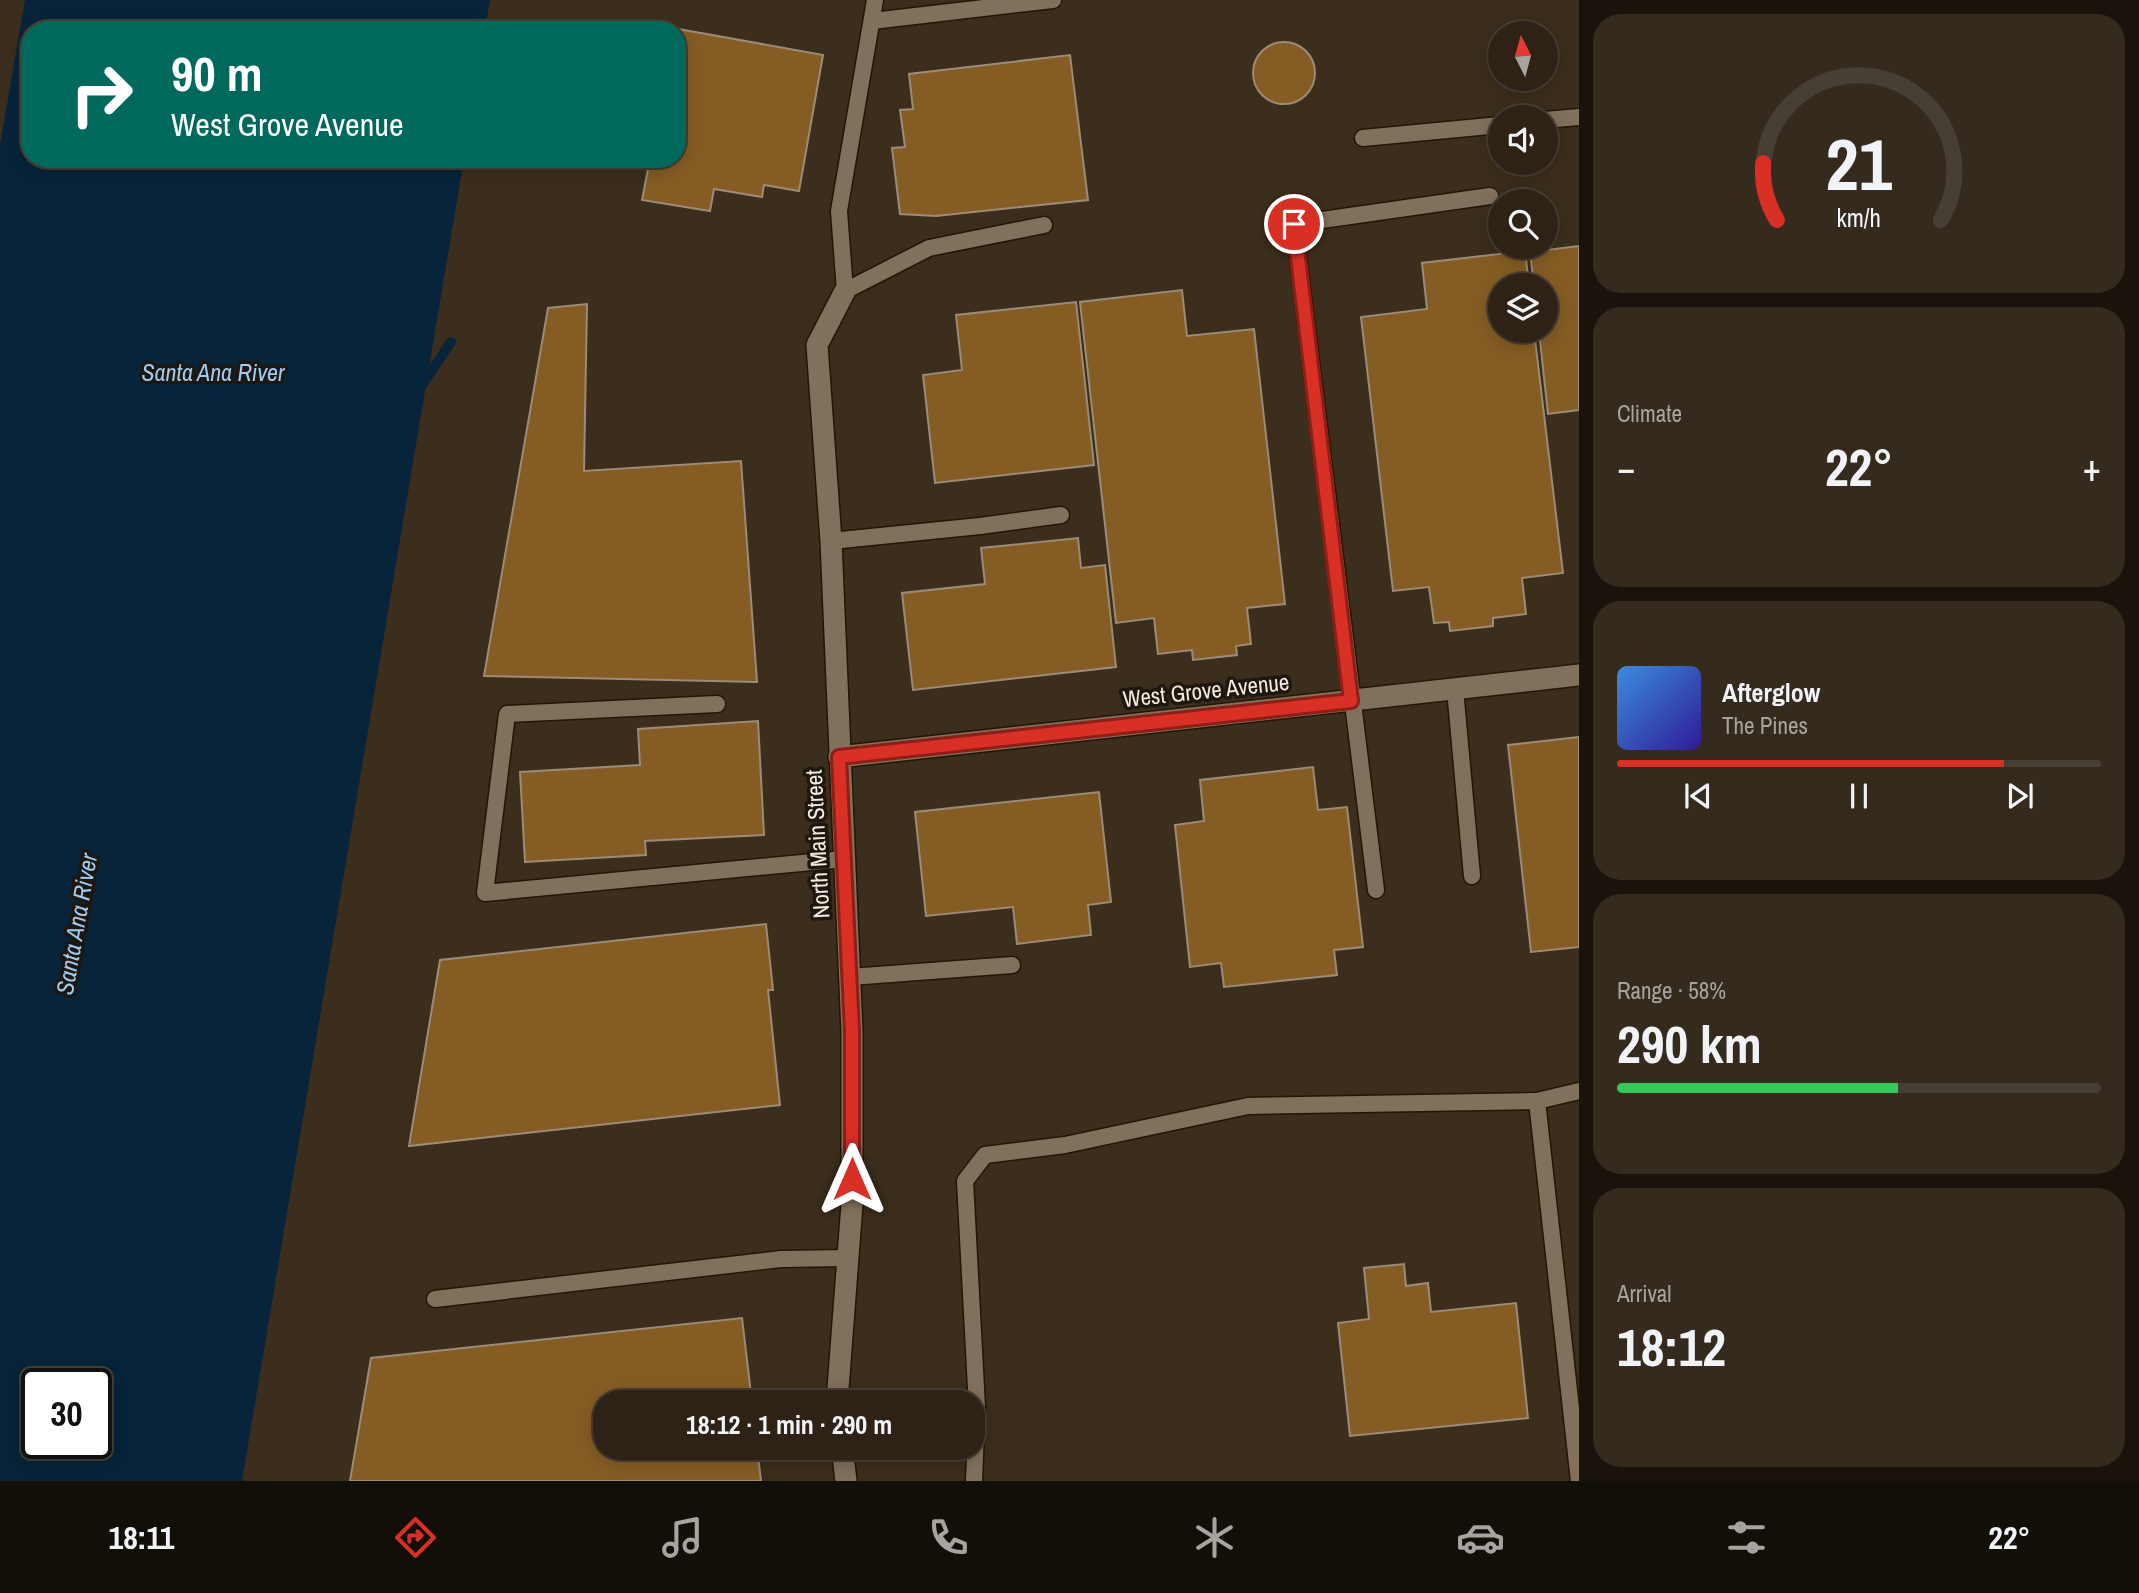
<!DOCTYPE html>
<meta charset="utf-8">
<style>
body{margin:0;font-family:"Archivo Narrow",sans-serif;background:#352a1e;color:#f1f3f6;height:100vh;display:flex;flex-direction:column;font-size:26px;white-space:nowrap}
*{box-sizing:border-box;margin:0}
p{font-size:23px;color:#a7a4a0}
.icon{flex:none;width:38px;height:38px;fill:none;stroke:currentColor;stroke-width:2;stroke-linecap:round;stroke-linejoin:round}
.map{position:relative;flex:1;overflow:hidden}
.sheet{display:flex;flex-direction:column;gap:14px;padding:14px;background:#19130c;width:560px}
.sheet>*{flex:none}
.hud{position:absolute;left:21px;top:21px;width:665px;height:147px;border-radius:28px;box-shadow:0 4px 18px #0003,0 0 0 2px #483f34;background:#00695c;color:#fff;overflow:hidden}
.needle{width:46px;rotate:354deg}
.controls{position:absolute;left:1488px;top:21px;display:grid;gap:14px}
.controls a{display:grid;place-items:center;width:70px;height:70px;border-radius:50%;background:#2d2215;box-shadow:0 4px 18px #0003,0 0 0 2px #483f34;font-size:35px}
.speed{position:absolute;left:21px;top:1368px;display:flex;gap:14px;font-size:35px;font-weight:700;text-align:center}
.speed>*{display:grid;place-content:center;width:91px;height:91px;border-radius:50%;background:#2d2215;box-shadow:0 4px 18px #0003,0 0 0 2px #483f34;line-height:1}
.speed .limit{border:4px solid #111;border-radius:10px;background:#fff;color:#111}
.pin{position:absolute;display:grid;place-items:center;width:60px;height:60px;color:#fff;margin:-30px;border:4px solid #fff;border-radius:50%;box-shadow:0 2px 7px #0007}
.me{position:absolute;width:77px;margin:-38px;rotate:0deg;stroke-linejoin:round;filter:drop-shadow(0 0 5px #0008)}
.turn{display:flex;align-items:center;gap:24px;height:147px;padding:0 35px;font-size:32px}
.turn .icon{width:91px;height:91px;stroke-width:2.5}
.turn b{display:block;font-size:49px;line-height:60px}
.big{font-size:52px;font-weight:700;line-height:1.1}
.sheet .tile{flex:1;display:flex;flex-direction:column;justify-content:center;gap:10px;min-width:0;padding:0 24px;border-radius:28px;background:#352a1e}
.sheet .dial{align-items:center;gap:0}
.dial svg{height:182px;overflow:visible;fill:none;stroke:#483f34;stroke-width:7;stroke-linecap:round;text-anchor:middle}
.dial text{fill:#f1f3f6;stroke:none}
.song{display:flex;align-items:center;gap:21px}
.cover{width:84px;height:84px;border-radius:10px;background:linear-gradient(135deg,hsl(210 70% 55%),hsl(250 70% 35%))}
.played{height:7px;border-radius:4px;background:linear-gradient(90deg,#d93025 80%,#483f34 80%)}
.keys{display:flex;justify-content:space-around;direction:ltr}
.heat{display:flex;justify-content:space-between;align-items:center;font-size:38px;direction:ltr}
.charge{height:10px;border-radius:5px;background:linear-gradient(90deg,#34c759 58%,#483f34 0)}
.trip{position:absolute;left:593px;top:1390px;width:392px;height:70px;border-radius:28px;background:#2d2215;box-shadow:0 4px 18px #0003,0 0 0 2px #483f34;font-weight:700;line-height:70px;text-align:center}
.menu{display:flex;height:112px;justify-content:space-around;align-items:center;background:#120e08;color:#a7a4a0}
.menu .icon{width:49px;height:49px}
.menu .active{color:#d93025}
.menu b{font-size:32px;color:#f1f3f6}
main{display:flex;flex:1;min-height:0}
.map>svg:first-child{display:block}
</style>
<main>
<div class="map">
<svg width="1579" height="1481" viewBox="0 0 1579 1481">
<rect width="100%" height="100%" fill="#3c2e1c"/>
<path fill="#07243a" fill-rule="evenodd" d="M25 0H490L485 30H30V159H464L242 1481H0V145ZM37 1384H96V1444H37Z"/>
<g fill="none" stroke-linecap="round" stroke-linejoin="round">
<polyline stroke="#07243a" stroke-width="10" points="420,388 451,342"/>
</g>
<g fill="#855d24" stroke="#9c8b77" stroke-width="2">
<polygon points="673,28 823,55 799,191 764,185 762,197 714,189 710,211 642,200 650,159 677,159 677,30"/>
<circle cx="1284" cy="73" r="31"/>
<polygon points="1070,55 1088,200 936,216 900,214 892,148 905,147 900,110 913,109 909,74"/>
<polygon points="1579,246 1579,410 1548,414 1539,331 1545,331 1545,285 1534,285 1530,252"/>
<polygon points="1525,251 1529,285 1500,285 1500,331 1534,331 1563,573 1522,578 1526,614 1493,618 1493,626 1450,631 1449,622 1434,623 1429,587 1393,591 1361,317 1427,309 1422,263"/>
<polygon points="1182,290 1187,336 1254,329 1285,604 1247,608 1251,644 1236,646 1237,655 1193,660 1192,650 1158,654 1154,618 1116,623 1080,302"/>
<polygon points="1076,302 1094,465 935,483 923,375 962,370 956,315"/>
<polygon points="587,304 584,471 741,461 757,682 484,676 548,308"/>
<polygon points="1078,538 1081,568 1105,565 1116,667 913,690 902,593 985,584 981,548"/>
<polygon points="758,721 764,835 645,841 646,855 525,862 520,772 640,765 638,729"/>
<polygon points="1579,737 1579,947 1531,952 1508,745"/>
<polygon points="1313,767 1318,810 1347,807 1363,947 1334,950 1337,975 1224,987 1221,963 1190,967 1175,825 1204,821 1200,780"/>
<polygon points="1099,792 1111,902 1088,905 1091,935 1017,944 1013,907 926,916 915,812"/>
<polygon points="766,924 773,990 768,990 780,1105 409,1146 440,960"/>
<polygon points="1404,1264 1406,1286 1428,1283 1431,1312 1516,1303 1528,1418 1350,1436 1338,1323 1369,1319 1364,1268"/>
<polygon points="742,1318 752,1402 606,1402 606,1447 757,1447 761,1481 350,1481 371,1358"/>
</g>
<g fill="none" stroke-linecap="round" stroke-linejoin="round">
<defs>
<g id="service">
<polyline points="875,0 839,211 845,291 929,248 1044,225"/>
<polyline points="872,21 1053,0"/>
<polyline points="1545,120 1579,117"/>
<polyline points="1363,138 1500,125"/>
<polyline points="831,541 980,526 1061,515"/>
<polyline points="1455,689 1472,876"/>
<polyline points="717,704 507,714 485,893 844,859"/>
<polyline points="1376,890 1294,224 1490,196"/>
<polyline points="850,977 1012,965"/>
<polyline points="435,1299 781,1259 848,1258"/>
<polyline points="974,1481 977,1407 965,1181 985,1155 1065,1145 1248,1106 1537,1101"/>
<polyline points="1579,1481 1537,1101 1579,1091"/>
</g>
<g id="minor">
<polyline points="839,757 1579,675"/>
<polyline points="837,1402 852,1204 852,1032 831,541 817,345 845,291"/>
<polyline points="842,1447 846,1481"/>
</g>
</defs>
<use href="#service" stroke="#231605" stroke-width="19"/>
<use href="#minor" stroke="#231605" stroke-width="24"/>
<use href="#service" stroke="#80705c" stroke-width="16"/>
<use href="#minor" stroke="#80705c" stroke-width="21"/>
</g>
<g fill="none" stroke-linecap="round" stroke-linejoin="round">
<defs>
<polyline id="route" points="852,1179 852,1032 839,757 1351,701 1294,224"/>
</defs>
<use href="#route" stroke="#8d1f18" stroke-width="18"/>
<use href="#route" stroke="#d93025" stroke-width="12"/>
</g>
<g text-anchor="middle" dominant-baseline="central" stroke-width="7" stroke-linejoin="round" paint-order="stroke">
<g font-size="23" fill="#f4ebe0" stroke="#1e1710">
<text transform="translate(1206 690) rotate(-6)">West Grove Avenue</text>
<text transform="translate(817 844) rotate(-93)">North Main Street</text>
</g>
<g font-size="24" font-style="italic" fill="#9fcbf2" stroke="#1e1710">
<text x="213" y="372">Santa Ana River</text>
<text transform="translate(76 924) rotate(-80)">Santa Ana River</text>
</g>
</g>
</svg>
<div class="controls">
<a><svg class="needle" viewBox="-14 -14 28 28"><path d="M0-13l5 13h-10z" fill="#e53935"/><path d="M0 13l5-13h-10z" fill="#a7a4a0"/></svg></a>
<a><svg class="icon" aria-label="sound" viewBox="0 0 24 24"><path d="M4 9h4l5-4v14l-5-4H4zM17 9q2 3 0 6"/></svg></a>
<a><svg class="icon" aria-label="search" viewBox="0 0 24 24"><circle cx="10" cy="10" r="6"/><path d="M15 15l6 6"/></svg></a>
<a><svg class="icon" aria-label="layers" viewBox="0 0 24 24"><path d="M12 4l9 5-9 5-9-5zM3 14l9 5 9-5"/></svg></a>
</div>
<div class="speed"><div class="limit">30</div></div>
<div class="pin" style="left:1294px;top:224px;background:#d93025"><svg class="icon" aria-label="arrive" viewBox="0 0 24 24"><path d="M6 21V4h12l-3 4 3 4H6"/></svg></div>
<svg class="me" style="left:852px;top:1179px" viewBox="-20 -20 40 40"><path d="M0-17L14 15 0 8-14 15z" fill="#d93025" stroke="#fff" stroke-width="4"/></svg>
<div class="trip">18:12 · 1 min · 290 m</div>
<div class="hud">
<div class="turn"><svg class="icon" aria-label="right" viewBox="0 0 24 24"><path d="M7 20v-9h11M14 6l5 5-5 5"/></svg><div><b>90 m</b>West Grove Avenue</div></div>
</div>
</div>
<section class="sheet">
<div class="tile dial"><svg viewBox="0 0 100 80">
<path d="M14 69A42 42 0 1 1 86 69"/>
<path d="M14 69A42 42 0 0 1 8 44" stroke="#d93025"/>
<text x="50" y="56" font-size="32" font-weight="700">21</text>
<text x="50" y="72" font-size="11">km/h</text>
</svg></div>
<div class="tile"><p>Climate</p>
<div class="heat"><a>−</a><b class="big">22°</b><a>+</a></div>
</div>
<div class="tile">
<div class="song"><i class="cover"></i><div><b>Afterglow</b><p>The Pines</p></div></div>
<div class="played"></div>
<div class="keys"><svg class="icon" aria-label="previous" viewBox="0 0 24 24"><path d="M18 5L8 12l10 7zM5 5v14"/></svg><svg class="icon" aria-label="pause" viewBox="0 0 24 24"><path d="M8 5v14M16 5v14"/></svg><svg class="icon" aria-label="next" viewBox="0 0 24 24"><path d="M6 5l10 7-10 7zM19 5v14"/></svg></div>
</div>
<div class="tile"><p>Range · 58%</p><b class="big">290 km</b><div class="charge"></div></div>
<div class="tile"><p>Arrival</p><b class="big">18:12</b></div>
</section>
</main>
<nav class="menu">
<b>18:11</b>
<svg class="icon active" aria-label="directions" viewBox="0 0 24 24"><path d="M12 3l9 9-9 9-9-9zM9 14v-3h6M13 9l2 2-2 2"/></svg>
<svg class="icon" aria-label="music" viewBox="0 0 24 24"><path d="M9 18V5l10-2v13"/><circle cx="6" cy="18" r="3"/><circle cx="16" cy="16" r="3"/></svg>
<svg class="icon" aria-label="phone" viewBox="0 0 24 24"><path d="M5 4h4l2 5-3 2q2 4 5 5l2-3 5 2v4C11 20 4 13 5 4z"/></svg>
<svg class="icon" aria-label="climate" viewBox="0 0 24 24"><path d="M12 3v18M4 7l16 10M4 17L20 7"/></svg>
<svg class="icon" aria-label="car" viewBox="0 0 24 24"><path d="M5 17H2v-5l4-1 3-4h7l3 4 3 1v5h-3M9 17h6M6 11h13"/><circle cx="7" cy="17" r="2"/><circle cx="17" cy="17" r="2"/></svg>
<svg class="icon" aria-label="filters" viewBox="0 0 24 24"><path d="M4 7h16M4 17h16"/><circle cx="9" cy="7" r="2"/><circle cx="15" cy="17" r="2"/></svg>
<b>22°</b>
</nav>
